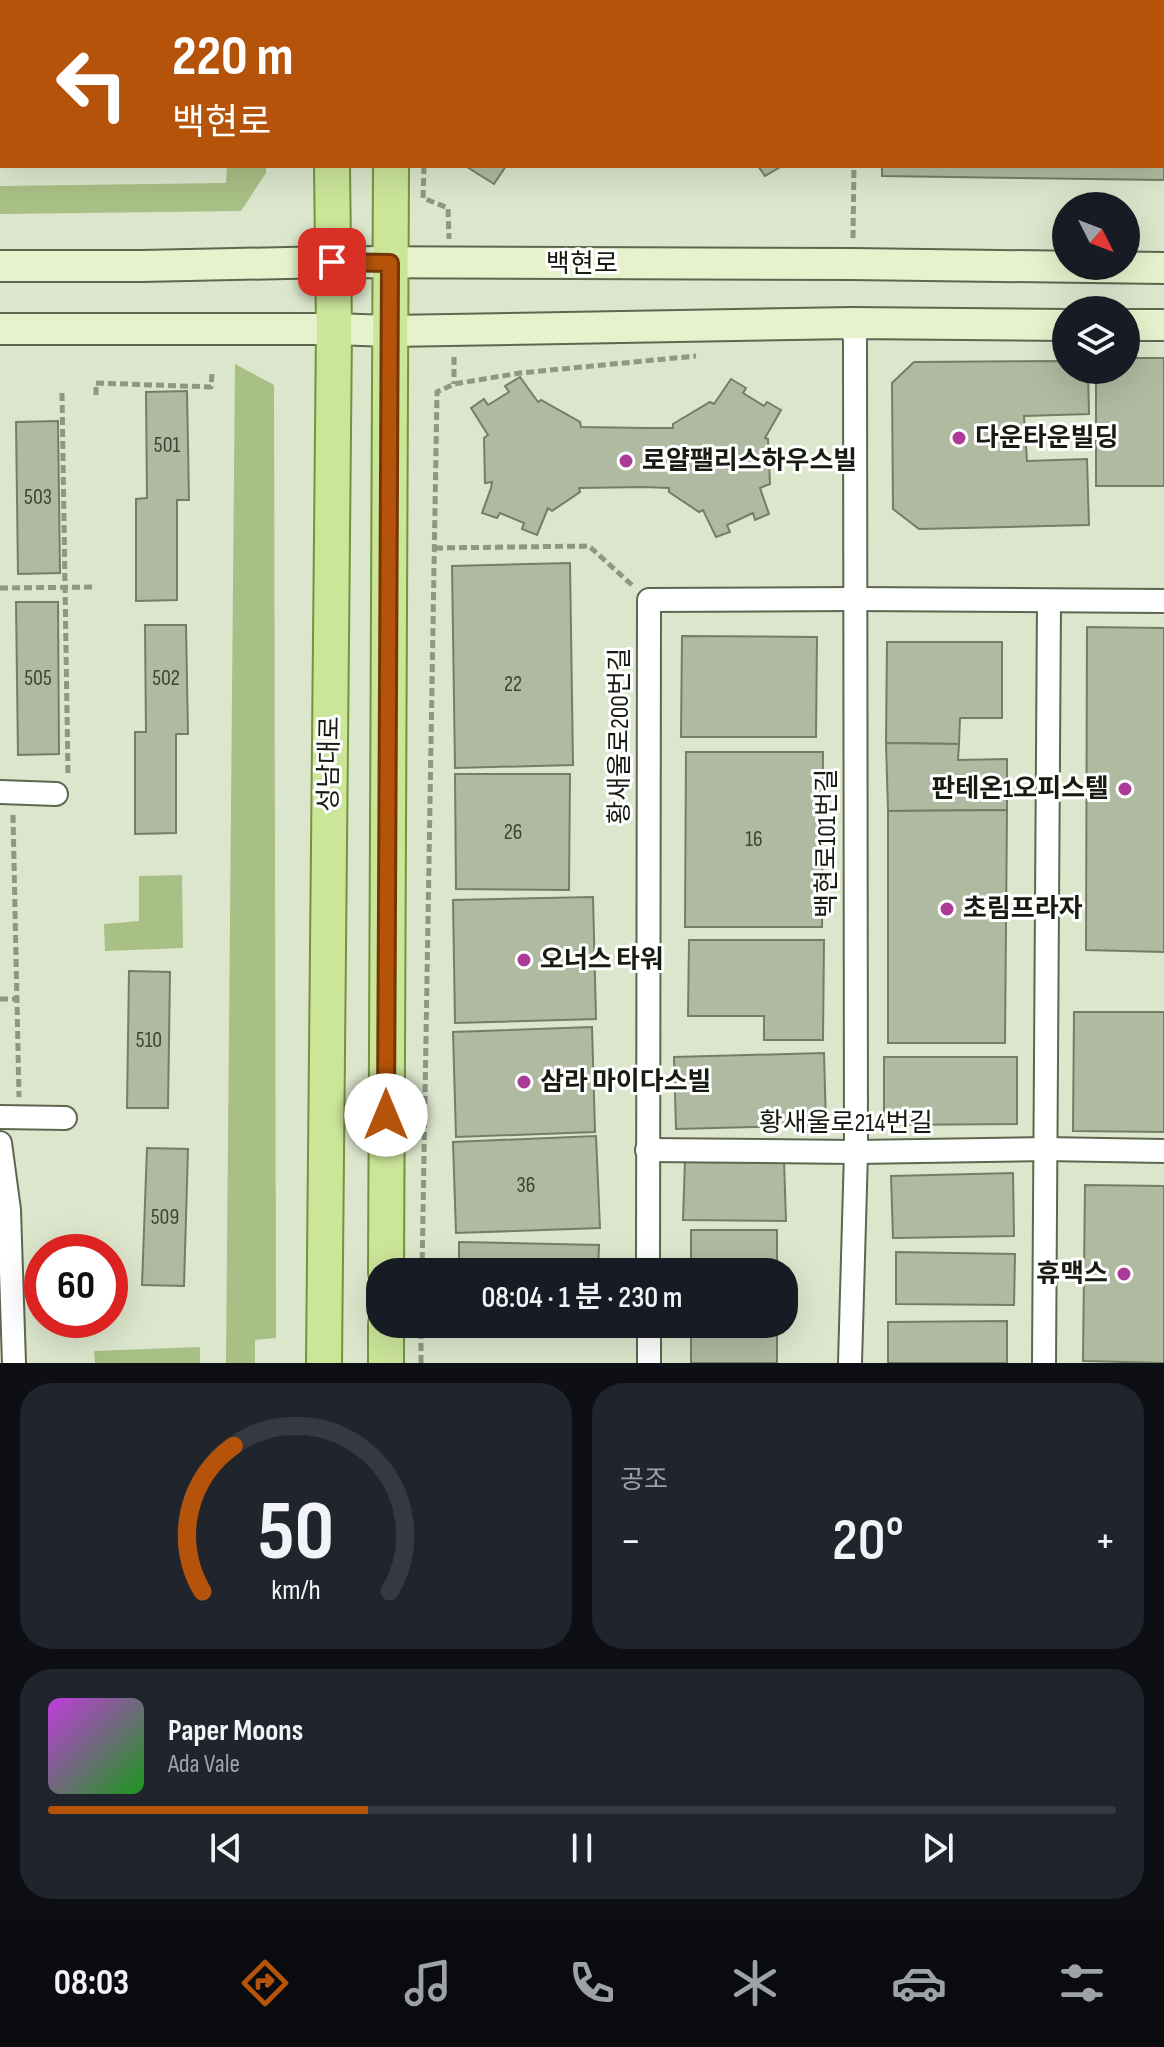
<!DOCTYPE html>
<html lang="ko">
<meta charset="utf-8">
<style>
body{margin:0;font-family:"Sofia Sans Condensed","Noto Sans KR",sans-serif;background:#20242c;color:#f1f3f6;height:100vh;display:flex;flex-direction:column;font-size:30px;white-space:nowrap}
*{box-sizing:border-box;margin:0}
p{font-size:26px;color:#9ea1a6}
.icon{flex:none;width:44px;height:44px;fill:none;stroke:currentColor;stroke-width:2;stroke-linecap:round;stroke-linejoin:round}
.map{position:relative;height:1363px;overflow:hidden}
.drawer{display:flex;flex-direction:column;gap:20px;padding:20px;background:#0d0f14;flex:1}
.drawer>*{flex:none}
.banner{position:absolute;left:0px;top:0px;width:1164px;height:168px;box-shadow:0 8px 32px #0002;background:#b45309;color:#fff;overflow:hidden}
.needle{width:52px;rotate:132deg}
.fabs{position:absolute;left:1052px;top:192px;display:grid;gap:16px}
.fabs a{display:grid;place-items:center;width:88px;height:88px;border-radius:50%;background:#171b24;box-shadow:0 8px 32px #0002;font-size:40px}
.speed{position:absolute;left:24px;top:1234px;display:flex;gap:16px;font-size:40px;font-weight:700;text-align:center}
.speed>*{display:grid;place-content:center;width:104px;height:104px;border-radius:50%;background:#171b24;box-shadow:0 8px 32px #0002;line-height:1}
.speed .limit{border:12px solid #d22;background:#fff;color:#111}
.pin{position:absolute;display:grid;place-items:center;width:68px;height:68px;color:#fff;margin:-34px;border-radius:16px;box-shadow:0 4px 12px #0006}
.me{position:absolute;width:88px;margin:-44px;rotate:0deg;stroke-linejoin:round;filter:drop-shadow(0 0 6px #0008)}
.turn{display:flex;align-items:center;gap:28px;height:168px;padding:0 40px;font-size:36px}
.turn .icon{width:104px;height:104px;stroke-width:2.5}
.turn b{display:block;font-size:56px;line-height:68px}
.big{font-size:60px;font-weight:600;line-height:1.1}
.drawer .widget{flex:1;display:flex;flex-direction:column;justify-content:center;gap:12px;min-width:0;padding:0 28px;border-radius:32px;background:#20242c}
.drawer .dial{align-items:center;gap:0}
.dial svg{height:208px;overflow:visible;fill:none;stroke:#363941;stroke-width:7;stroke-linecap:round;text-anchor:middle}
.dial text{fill:#f1f3f6;stroke:none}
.song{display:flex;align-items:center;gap:24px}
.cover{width:96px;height:96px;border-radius:12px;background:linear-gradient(135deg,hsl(290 70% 55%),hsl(120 70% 35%))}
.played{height:8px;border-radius:4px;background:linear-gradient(90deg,#b45309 30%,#363941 30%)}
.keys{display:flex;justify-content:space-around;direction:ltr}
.heat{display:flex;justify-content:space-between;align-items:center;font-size:44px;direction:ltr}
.drawer .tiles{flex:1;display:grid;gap:20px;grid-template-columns:1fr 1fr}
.widget:last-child{grid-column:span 2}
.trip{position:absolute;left:366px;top:1258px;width:432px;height:80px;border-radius:32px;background:#171b24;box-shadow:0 8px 32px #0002;font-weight:600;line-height:80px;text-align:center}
.menu{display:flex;height:128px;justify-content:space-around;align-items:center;background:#090b0e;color:#9ea1a6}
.menu .icon{width:56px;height:56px}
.menu .on{color:#b45309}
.menu b{font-size:36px;color:#f1f3f6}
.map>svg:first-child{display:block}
</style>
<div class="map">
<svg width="1164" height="1363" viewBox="0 0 1164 1363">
<rect width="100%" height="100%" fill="#dbe6cc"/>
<g fill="#a8bf85">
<polygon points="227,166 266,166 266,173 241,211 0,214 0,186 226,183"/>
<polygon points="235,364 274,385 276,1338 255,1340 255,1363 226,1363"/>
<polygon points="182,875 183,948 105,951 104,924 139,921 139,876"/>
<polygon points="200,1347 200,1363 95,1363 94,1351"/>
</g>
<g fill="#afbaa0" stroke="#747e66" stroke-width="2">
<polygon points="886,0 1155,0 1156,2 886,2"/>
<polygon points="1162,12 1164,15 1164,180 882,176 882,166 1162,166"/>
<polygon points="467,166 506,166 494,184 467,167"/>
<polygon points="758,166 782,166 765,176"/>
<polygon points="1126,358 1164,358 1164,486 1096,486 1096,370 1126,370"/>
<polygon points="1066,361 1066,370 1088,370 1089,414 1024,416 1027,461 1087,459 1089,525 919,529 893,509 892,383 914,362"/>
<polygon points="520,377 538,402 541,400 580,422 581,427 646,428 673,428 673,424 710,402 714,404 731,379 746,388 743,393 764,406 767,402 781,410 765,438 768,439 770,484 760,488 769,514 755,520 753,513 727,525 730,532 716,537 703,510 699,512 669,492 669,488 644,487 579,488 580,492 552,511 548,508 537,535 522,529 524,523 500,513 497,518 482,513 491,488 492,482 485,483 484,438 488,435 471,408 484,399 488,405 509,392 505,386"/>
<polygon points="187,391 189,500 177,500 177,600 136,601 136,499 147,498 146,392"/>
<polygon points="58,421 60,573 18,574 16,422"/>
<polygon points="570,563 573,765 455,768 452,566"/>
<polygon points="16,602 58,602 59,754 18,755"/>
<polygon points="145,625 186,625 188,734 176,734 176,833 135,834 135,732 146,732"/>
<polygon points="1087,627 1164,628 1164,952 1086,950"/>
<polygon points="682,636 817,637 816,737 681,737"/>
<polygon points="887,642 1002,642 1002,718 960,718 959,744 886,743"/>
<polygon points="886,743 959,744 958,760 1007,759 1007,810 888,811"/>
<polygon points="686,752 823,752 822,927 685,927"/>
<polygon points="455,774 570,774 569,890 456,889"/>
<polygon points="1007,810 1005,1043 888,1043 888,811"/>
<polygon points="593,897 596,1019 455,1023 453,900"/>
<polygon points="689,940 824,940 823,1040 764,1040 764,1016 688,1016"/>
<polygon points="129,971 170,972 168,1108 127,1108"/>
<polygon points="1074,1012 1164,1012 1164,1132 1073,1131"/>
<polygon points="592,1027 595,1132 456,1137 453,1032"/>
<polygon points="824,1053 826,1125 676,1129 674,1057"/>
<polygon points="884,1057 1017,1057 1017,1124 884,1125"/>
<polygon points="596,1136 600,1228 456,1233 453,1142"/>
<polygon points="147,1148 188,1149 184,1286 142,1285"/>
<polygon points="685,1159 784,1161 786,1221 683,1220"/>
<polygon points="1013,1173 1014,1236 893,1238 891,1176"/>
<polygon points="1085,1185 1164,1186 1164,1363 1083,1361"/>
<rect x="691" y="1230" width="86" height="42"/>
<polygon points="459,1242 599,1245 598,1272 459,1272"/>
<polygon points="896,1252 1015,1254 1014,1305 896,1304"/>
<polygon points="1007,1321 1007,1363 888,1363 888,1322"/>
<polygon points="458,1324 597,1324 597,1336 457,1334"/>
<rect x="691" y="1324" width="86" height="39"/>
</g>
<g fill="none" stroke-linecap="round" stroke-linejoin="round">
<defs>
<g id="street">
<polyline points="0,792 56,794"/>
<polyline points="0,1117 65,1118"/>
<polyline points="0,1143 9,1210 14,1363"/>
<polyline points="647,1150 856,1152 1045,1149 1164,1151"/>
<polyline points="648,1272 649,600 855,599 1164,601"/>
<polyline points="649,1324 649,1363"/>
<polyline points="850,1363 856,1152 855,340 852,323"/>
<polyline points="1044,1363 1049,601"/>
</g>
<g id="secondary">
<polyline points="0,266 142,266 332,262 852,264 1164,268"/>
<polyline points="1126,325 1164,325"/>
<polyline points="0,329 334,329 389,331 852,323 1066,325"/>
</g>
<g id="primary">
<polyline points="331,0 331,2"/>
<polyline points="392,2 392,0"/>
<polyline points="386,1272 391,166"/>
<polyline points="324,1363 334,329 332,166"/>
<polyline points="386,1363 386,1324"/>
</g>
</defs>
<use href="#street" stroke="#5d664f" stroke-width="26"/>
<use href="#secondary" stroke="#5d664f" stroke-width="34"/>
<use href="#primary" stroke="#75933e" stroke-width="38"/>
<g stroke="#8f9784" stroke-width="5" stroke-dasharray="8 4" stroke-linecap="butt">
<polyline points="854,0 854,2"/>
<polyline points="428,2 428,0"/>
<polyline points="424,166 423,198 448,208 449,239"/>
<polyline points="853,238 854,166"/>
<polyline points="454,357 454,384"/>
<polyline points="62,393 68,776"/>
<polyline points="96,395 96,383 211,387 212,374"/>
<polyline points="435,548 589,546 633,586"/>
<polyline points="0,588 96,587"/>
<polyline points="13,815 19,1097"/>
<polyline points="0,999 17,999"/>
<polyline points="422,1272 437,392 454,384 520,373 696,356"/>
<polyline points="421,1363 421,1324"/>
</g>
<use href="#street" stroke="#fff" stroke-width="22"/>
<use href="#secondary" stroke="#e5f2cc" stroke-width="30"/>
<use href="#primary" stroke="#cbe599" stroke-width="34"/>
</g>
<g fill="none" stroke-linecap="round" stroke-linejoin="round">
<defs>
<polyline id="route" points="332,262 390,263 386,1115"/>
</defs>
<use href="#route" stroke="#753606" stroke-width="20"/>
<use href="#route" stroke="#b45309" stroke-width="14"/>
</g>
<g fill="#ac3b97" stroke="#fff" stroke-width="3">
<circle cx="959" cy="438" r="8"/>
<circle cx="626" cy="461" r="8"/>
<circle cx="1125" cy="789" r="8"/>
<circle cx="947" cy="909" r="8"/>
<circle cx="524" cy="960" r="8"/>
<circle cx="524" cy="1082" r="8"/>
<circle cx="1124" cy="1274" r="8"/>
</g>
<g text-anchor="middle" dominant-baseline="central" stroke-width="6" stroke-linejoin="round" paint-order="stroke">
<g font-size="22" fill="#3d4336">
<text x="167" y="445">501</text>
<text x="38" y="497">503</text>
<text x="38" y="678">505</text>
<text x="166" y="678">502</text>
<text x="513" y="684">22</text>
<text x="513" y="832">26</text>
<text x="754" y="839">16</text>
<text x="149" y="1040">510</text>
<text x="526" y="1185">36</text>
<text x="165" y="1217">509</text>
</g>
<g font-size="26" fill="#171b12" stroke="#fff">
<text x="582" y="264">백현로</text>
<text transform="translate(620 736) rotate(-90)">황새울로200번길</text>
<text transform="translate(330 764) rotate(-89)">성남대로</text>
<text transform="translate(827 843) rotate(-90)">백현로101번길</text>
<text x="846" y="1123">황새울로214번길</text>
</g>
<g font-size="26" font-weight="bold" fill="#171b12" stroke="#fff" text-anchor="start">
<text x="975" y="438">다운타운빌딩</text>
<text x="642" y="461">로얄팰리스하우스빌</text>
<text x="1109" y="789" text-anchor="end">판테온1오피스텔</text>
<text x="963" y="909">초림프라자</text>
<text x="540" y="960">오너스 타워</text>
<text x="540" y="1082">삼라 마이다스빌</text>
<text x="1108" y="1274" text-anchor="end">휴맥스</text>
</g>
</g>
</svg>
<div class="fabs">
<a><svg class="needle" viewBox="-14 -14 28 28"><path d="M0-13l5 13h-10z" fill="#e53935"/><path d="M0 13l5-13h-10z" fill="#9ea1a6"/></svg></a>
<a><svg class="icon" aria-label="layers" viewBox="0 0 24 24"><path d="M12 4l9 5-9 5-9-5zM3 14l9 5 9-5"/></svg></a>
</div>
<div class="speed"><div class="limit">60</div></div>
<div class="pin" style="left:332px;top:262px;background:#d93025"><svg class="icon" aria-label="arrive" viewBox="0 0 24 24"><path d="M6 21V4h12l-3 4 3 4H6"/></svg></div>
<svg class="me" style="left:386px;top:1115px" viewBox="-20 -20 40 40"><circle r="19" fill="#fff"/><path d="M0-13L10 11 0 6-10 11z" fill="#b45309"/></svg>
<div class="trip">08:04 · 1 분 · 230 m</div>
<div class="banner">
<div class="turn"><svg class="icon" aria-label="left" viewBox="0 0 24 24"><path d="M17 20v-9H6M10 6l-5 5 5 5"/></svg><div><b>220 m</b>백현로</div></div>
</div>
</div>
<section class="drawer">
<div class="tiles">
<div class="widget dial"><svg viewBox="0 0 100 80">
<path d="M14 69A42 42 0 1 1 86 69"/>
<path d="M14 69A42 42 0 0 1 26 13" stroke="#b45309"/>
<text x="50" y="56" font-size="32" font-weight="700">50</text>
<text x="50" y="72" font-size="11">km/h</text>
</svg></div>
<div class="widget"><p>공조</p>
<div class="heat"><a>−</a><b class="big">20°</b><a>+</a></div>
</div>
<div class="widget">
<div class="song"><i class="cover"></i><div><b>Paper Moons</b><p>Ada Vale</p></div></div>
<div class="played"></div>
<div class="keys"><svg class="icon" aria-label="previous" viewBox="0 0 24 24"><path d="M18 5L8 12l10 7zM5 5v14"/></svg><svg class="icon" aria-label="pause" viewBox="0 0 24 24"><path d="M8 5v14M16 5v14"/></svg><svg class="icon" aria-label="next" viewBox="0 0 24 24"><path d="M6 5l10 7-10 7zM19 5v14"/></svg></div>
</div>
</div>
</section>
<nav class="menu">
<b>08:03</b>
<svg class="icon on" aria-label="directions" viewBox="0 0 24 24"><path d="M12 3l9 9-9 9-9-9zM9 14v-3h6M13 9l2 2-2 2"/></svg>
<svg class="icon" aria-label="music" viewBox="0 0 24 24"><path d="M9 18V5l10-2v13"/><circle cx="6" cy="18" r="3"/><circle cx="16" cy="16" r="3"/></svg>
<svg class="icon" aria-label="phone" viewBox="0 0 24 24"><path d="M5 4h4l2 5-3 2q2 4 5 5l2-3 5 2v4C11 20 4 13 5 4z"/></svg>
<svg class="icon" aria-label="climate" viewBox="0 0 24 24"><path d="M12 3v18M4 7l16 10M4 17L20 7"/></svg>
<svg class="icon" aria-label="car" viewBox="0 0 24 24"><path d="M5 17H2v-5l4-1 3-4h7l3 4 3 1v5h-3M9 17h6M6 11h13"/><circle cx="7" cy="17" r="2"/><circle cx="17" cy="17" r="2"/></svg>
<svg class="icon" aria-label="filters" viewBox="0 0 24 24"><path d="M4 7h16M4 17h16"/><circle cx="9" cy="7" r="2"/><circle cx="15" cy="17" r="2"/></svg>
</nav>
